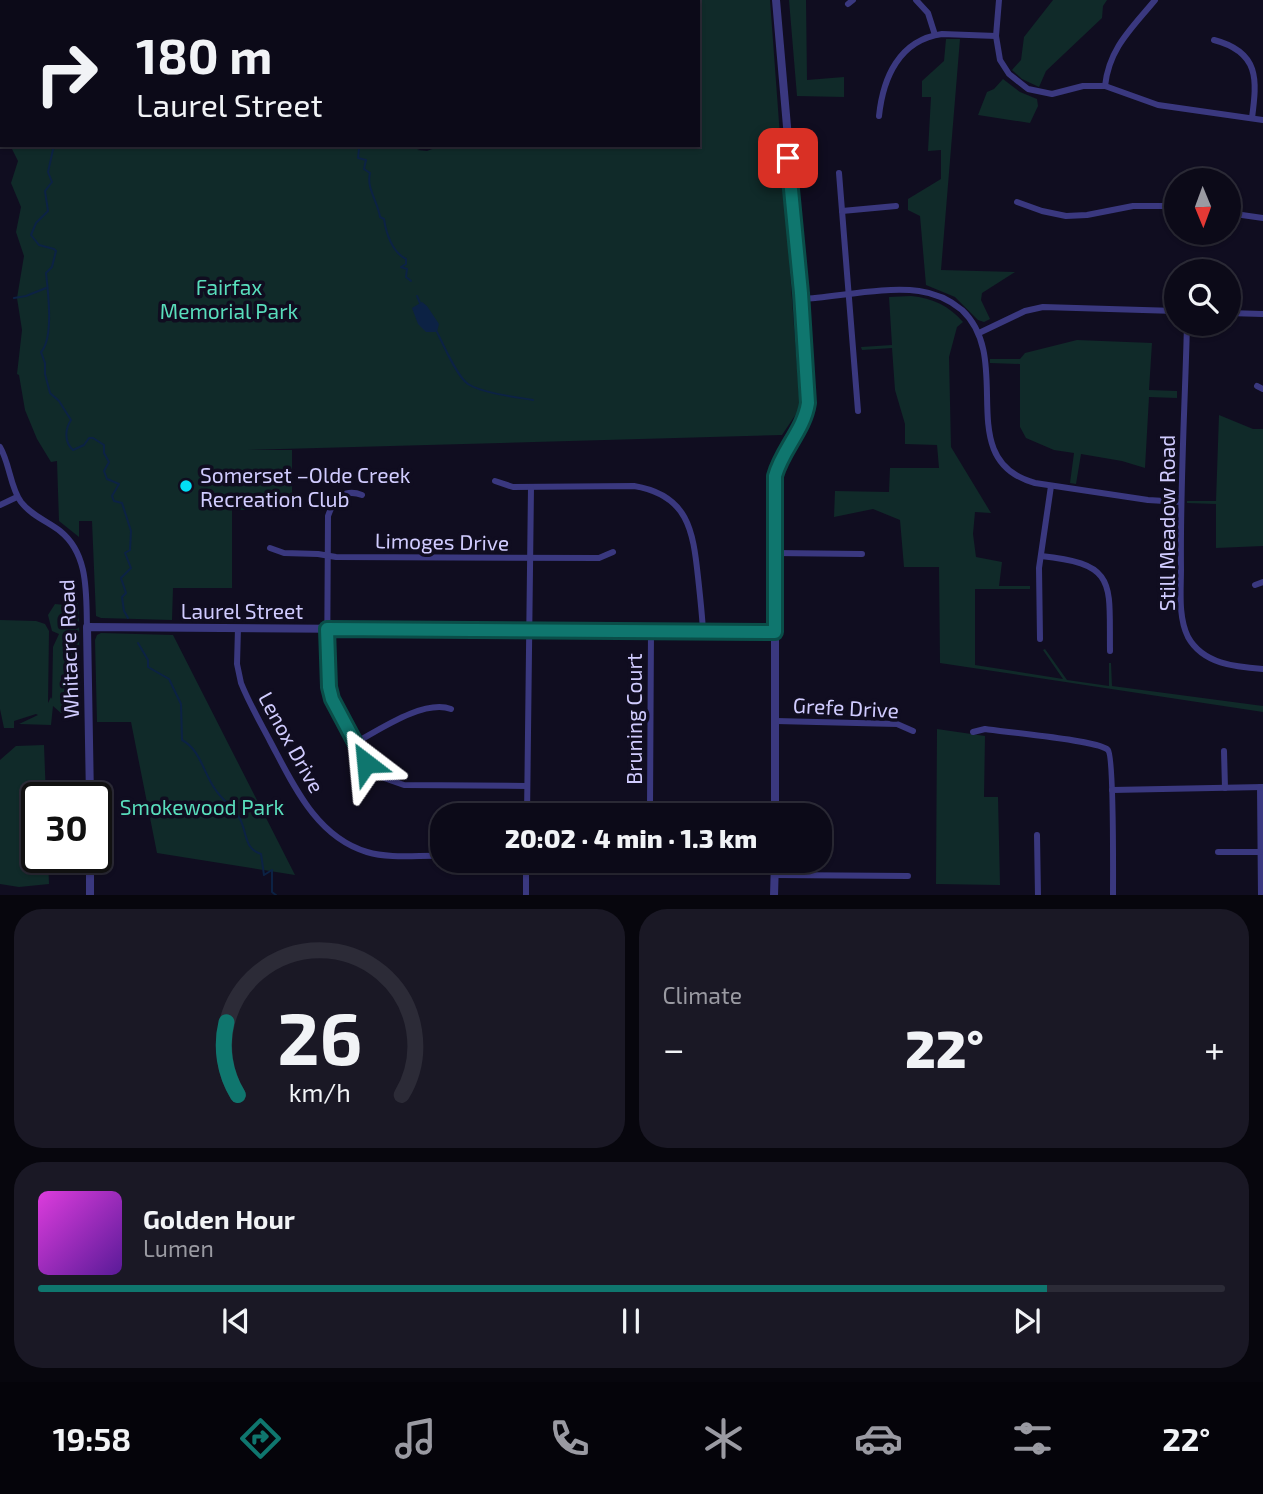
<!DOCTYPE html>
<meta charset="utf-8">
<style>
body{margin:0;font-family:"Exo 2",sans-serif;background:#1a1825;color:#f1f3f6;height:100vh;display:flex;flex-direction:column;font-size:26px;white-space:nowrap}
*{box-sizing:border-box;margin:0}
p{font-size:23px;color:#9a9aa2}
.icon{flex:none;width:38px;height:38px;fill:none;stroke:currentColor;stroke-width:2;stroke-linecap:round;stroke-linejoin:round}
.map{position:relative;height:895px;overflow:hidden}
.drawer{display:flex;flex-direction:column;gap:14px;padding:14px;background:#07060d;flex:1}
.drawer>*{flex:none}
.hud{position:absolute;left:0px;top:0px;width:700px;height:147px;box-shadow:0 2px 5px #0004,0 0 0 2px #2c2b37;background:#0c0a18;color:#f1f3f6;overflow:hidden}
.needle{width:46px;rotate:179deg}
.fabs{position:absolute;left:1164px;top:168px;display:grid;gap:14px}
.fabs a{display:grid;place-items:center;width:77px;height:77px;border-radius:50%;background:#0c0a18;box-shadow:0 2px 5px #0004,0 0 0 2px #2c2b37;font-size:35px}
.speed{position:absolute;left:21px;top:782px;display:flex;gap:14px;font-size:35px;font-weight:700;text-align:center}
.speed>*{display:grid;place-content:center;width:91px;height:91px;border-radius:50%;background:#0c0a18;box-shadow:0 2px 5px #0004,0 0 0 2px #2c2b37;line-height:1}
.speed .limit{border:4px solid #111;border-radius:10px;background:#fff;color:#111}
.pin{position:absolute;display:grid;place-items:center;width:60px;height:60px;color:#fff;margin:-30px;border-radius:14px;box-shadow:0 4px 10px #0006}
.me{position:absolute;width:77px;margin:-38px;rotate:331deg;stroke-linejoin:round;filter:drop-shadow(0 0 5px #0008)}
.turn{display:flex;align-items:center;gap:24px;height:147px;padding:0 21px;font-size:32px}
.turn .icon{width:91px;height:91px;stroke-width:2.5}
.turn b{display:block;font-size:49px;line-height:60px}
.big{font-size:52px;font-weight:800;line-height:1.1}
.drawer .card{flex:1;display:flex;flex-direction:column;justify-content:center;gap:10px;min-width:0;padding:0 24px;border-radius:28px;background:#1a1825}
.drawer .dial{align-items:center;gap:0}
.dial svg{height:182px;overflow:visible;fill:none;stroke:#2c2b37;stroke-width:7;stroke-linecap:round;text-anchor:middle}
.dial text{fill:#f1f3f6;stroke:none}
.song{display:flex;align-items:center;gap:21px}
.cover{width:84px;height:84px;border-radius:10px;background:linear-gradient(135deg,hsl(300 70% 55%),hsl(270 70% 35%))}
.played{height:7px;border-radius:4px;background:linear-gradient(90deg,#0f766e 85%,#2c2b37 85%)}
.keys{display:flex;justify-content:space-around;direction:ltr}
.heat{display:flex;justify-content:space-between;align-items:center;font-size:38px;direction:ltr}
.drawer .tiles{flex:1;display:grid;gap:14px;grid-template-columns:1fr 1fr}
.card:last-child{grid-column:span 2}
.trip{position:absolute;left:430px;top:803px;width:402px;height:70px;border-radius:28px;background:#0c0a18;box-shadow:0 2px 5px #0004,0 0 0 2px #2c2b37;font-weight:800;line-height:70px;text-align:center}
.menu{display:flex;height:112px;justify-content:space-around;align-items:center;background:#05040a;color:#9a9aa2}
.menu .icon{width:49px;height:49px}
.menu .on{color:#0f766e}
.menu b{font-size:32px;color:#f1f3f6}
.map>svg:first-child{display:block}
</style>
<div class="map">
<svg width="1263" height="896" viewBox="0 0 1263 896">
<rect width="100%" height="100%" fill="#100d20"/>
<g fill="#102a29">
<polygon points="498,0 770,0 800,408 782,435 247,450 292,450 292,510 232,510 232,588 173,588 172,620 101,618 96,616 92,521 79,521 79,537 59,521 57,461 51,462 37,439 25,410 19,375 17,374 22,330 17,298 24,256 16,232 21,207 11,183 18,161 10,145 370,145 399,148 383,145 432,145 417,150 427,151 443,145 698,145 698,2"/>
<polygon points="789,0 806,0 807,80 844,77 844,97 797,96"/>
<polygon points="1053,0 1107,0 1103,6 1102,18 1046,71 1039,87 1022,79 1012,70 1021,60 1024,37"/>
<polygon points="946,39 960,39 941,270 1015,272 982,293 981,300 990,319 984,322 978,320 955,297 926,285 920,216 908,210 908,199 941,179 941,150 928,151 931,97 922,97 922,81 944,61"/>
<polygon points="1003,79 1020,92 1037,99 1038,106 1030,123 978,115 987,92 994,89"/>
<path d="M911 296C933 298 949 306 963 322L957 327 949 357 951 447 991 513 975 512 973 534 976 557 1002 562 999 586H1030V589H975V665L1063 679 1043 650 1045 649 1067 680 1109 686V663H1111L1112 686 1263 706V712L940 663 939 567H904L900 520 873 509 834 517 835 491 889 492 890 468H939L937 445 905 444V424L895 390 892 348 862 350 861 347 892 345 889 297Z"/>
<polygon points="1077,340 1152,343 1149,390 1177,391 1177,398 1149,397 1145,468 1122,461 1081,454 1076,484 1070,483 1074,453 1054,450 1026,438 1020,427 1020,364 990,363 990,359 1020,359 1025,353"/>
<polygon points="1219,415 1253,429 1263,429 1263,546 1216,548 1216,504 1187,503 1187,501 1216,501"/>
<polygon points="67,600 78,603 79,614 80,710 77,714 61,713 53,706 51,725 19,724 38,715 36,714 14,721 14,728 4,728 0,709 0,620 36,621 45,624 49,631 48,703 51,697 52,699 53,647 59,634 52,631 48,615 55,604 65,605"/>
<polygon points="101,633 173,635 295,875 157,853 131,722 97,722 95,640 97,635"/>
<polygon points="937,729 985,736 984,797 998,797 1000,885 936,884"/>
<polygon points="44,745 46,798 37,798 37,858 48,858 49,884 19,887 0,884 0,760 16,746"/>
</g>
<polygon fill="#0c2244" points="422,302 427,306 439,324 437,332 426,332 418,324 412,308"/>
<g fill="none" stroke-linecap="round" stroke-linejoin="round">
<g stroke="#0c2244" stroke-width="2">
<polyline points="0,12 2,12"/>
<path d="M54 145 48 172 52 182 45 191 48 211 36 223 31 235 39 245 54 249 56 251 52 267 46 273C48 291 54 338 41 352L45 363V374L50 393 59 401 71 420C65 429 64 442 73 450L84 445 89 438H93L104 445V453L109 462 104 471 107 479 119 484 112 496 114 501 122 503 131 531 130 550 125 553 131 568 121 578 126 593 122 597 124 611 128 618"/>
<path d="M355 145 359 149 358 158 366 160 364 169 370 173C366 188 378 202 380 217L384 219C386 233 392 252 406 259V264L401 267 407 269 406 277 411 281"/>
<polyline points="417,296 420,303"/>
<polyline points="14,298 26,296 46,288"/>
<path d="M437 332C443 344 457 377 468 384 482 393 515 397 533 400"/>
<path d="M138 643 148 660V667L169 679 181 704 182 740C200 749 204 774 215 789 222 800 234 808 240 819 247 832 244 849 261 854L264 875 272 870V892L277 896"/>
</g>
<g stroke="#3a387f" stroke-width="6">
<polyline points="155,0 156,2"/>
<polyline points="231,0 231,2"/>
<polyline points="307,0 307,2"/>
<polyline points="380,0 380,2"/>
<polyline points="916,0 928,13 935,35"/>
<polyline points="999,0 996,36 1000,60 1009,74 1028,89 1052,94 1083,86 1105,86 1158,105 1263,120"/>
<polyline points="455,2 455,0"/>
<polyline points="848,4 853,0"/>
<path d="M1214 40C1260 52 1257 80 1252 118"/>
<path d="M1105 86C1109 48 1132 28 1155 0"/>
<path d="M879 116C883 78 899 40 942 34L996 36"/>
<polyline points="839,173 858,411"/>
<polyline points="1017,202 1042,211 1066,216 1087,215 1133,206 1176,206"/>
<polyline points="842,211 896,206"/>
<polyline points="1228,213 1263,218"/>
<path d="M802 299C836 297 886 286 919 291 934 293 950 300 962 310 1016 361 951 460 1035 483L1148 500 1181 502"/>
<polyline points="1228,313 1263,314"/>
<path d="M1187 324C1185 405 1180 487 1181 569 1181 590 1178 617 1188 637 1203 664 1235 667 1263 669"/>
<polyline points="979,333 1025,311 1043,307 1176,311"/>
<polyline points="1257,386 1263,389"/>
<path d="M0 447C10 464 10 487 21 502 32 516 47 521 60 531 89 554 86 594 87 627"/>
<path d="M495 481 513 487 634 486C688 495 693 530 698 577 700 595 702 613 703 631"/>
<path d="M362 495C344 488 334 499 328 516L327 681 333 699 366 763 384 778 404 785 527 786"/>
<polyline points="0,505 17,497"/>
<polyline points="270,548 284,553 318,554 336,557 599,558 613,552"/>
<polyline points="774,553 862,554"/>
<path d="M1041 556C1118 564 1109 583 1110 651"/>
<polyline points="1255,585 1263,582"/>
<path d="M238 628 237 664 241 683C249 703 260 722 270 741 293 784 316 837 367 852 390 859 419 855 443 856"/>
<polyline points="1040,639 1039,568 1051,486"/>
<polyline points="776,721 897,724 913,731"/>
<path d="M973 732 985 729C1004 732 1098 740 1108 750 1114 756 1113 878 1113 896"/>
<path d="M355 743C379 730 424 699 451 709"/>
<polyline points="1224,751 1225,788"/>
<polyline points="1260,787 1261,896"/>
<polyline points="1112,790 1263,787"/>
<polyline points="650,807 651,631"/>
<polyline points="527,816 531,487"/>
<polyline points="1037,835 1038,896"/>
<polyline points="1218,852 1260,852"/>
<polyline points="526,861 526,896"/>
<polyline points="775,875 908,876"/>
</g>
<g stroke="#3a387f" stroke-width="8">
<polyline points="90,798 87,627 775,632"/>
<path d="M775 816V480C779 451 804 432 808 403L802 299 776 0"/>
<polyline points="90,858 90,896"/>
<polyline points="774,896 775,861"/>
</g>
</g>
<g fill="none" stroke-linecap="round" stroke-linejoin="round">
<defs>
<path id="route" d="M366 763 332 699 329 687 327 629 775 632V476C782 450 804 430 808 403L801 293 788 158"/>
</defs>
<use href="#route" stroke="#0a4d48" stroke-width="18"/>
<use href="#route" stroke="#0f766e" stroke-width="12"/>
</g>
<circle fill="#02def5" stroke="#100d20" stroke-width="2.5" cx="186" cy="486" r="7"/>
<g text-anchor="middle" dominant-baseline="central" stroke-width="7" stroke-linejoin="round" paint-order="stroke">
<g font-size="21" fill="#59debc" stroke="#100d20">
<text x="229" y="286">Fairfax<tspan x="229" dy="24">Memorial Park</tspan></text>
<text x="202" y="806">Smokewood Park</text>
</g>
<g font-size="21" fill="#d1ccff" stroke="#100d20" text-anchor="start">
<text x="200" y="474">Somerset –Olde Creek<tspan x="200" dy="24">Recreation Club</tspan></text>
</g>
<g font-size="21" fill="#d1ccff" stroke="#100d20">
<text transform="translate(1166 523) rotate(-90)">Still Meadow Road</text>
<text transform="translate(442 541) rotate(1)">Limoges Drive</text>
<text x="242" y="610">Laurel Street</text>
<text transform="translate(68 649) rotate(-92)">Whitacre Road</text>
<text transform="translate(846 707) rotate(3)">Grefe Drive</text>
<text transform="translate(633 719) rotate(-90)">Bruning Court</text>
<text transform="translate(292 742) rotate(61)">Lenox Drive</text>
</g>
</g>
</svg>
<div class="fabs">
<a><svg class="needle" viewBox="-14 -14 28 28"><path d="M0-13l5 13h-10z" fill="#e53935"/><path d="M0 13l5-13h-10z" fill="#9a9aa2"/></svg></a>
<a><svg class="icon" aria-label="search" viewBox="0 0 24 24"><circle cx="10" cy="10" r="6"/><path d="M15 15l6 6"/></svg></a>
</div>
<div class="speed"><div class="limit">30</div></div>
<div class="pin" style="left:788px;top:158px;background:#d93025"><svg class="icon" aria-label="arrive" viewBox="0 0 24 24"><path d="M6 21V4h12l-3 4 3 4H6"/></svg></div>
<svg class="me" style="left:366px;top:763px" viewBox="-20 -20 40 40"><path d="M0-17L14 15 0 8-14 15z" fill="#0f766e" stroke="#fff" stroke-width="4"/></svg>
<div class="trip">20:02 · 4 min · 1.3 km</div>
<div class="hud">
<div class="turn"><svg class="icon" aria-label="right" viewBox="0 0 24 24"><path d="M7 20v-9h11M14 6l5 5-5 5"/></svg><div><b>180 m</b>Laurel Street</div></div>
</div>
</div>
<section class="drawer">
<div class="tiles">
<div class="card dial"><svg viewBox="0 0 100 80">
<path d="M14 69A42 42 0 1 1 86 69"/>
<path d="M14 69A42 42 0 0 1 9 37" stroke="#0f766e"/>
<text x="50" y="56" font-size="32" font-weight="700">26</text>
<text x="50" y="72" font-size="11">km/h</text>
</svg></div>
<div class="card"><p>Climate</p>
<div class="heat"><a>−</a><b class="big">22°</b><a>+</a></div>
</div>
<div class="card">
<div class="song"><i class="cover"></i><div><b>Golden Hour</b><p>Lumen</p></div></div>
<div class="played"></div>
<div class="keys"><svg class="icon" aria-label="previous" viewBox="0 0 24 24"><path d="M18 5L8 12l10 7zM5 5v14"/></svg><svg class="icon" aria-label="pause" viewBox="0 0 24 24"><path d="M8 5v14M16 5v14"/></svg><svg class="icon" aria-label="next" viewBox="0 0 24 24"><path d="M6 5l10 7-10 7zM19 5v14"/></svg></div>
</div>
</div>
</section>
<nav class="menu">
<b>19:58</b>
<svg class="icon on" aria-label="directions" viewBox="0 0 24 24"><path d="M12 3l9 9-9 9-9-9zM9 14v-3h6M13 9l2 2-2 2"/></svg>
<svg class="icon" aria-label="music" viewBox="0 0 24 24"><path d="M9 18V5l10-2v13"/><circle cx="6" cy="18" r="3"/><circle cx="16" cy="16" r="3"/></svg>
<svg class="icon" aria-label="phone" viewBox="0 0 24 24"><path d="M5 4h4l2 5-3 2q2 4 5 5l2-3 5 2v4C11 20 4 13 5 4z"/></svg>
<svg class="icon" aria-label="climate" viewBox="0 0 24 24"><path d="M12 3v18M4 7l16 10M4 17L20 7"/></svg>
<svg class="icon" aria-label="car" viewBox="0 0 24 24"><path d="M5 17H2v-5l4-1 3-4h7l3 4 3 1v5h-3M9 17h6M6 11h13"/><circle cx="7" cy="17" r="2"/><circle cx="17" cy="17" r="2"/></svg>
<svg class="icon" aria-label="filters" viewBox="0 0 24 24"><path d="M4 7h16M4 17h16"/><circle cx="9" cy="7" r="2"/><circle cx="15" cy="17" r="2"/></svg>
<b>22°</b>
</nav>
